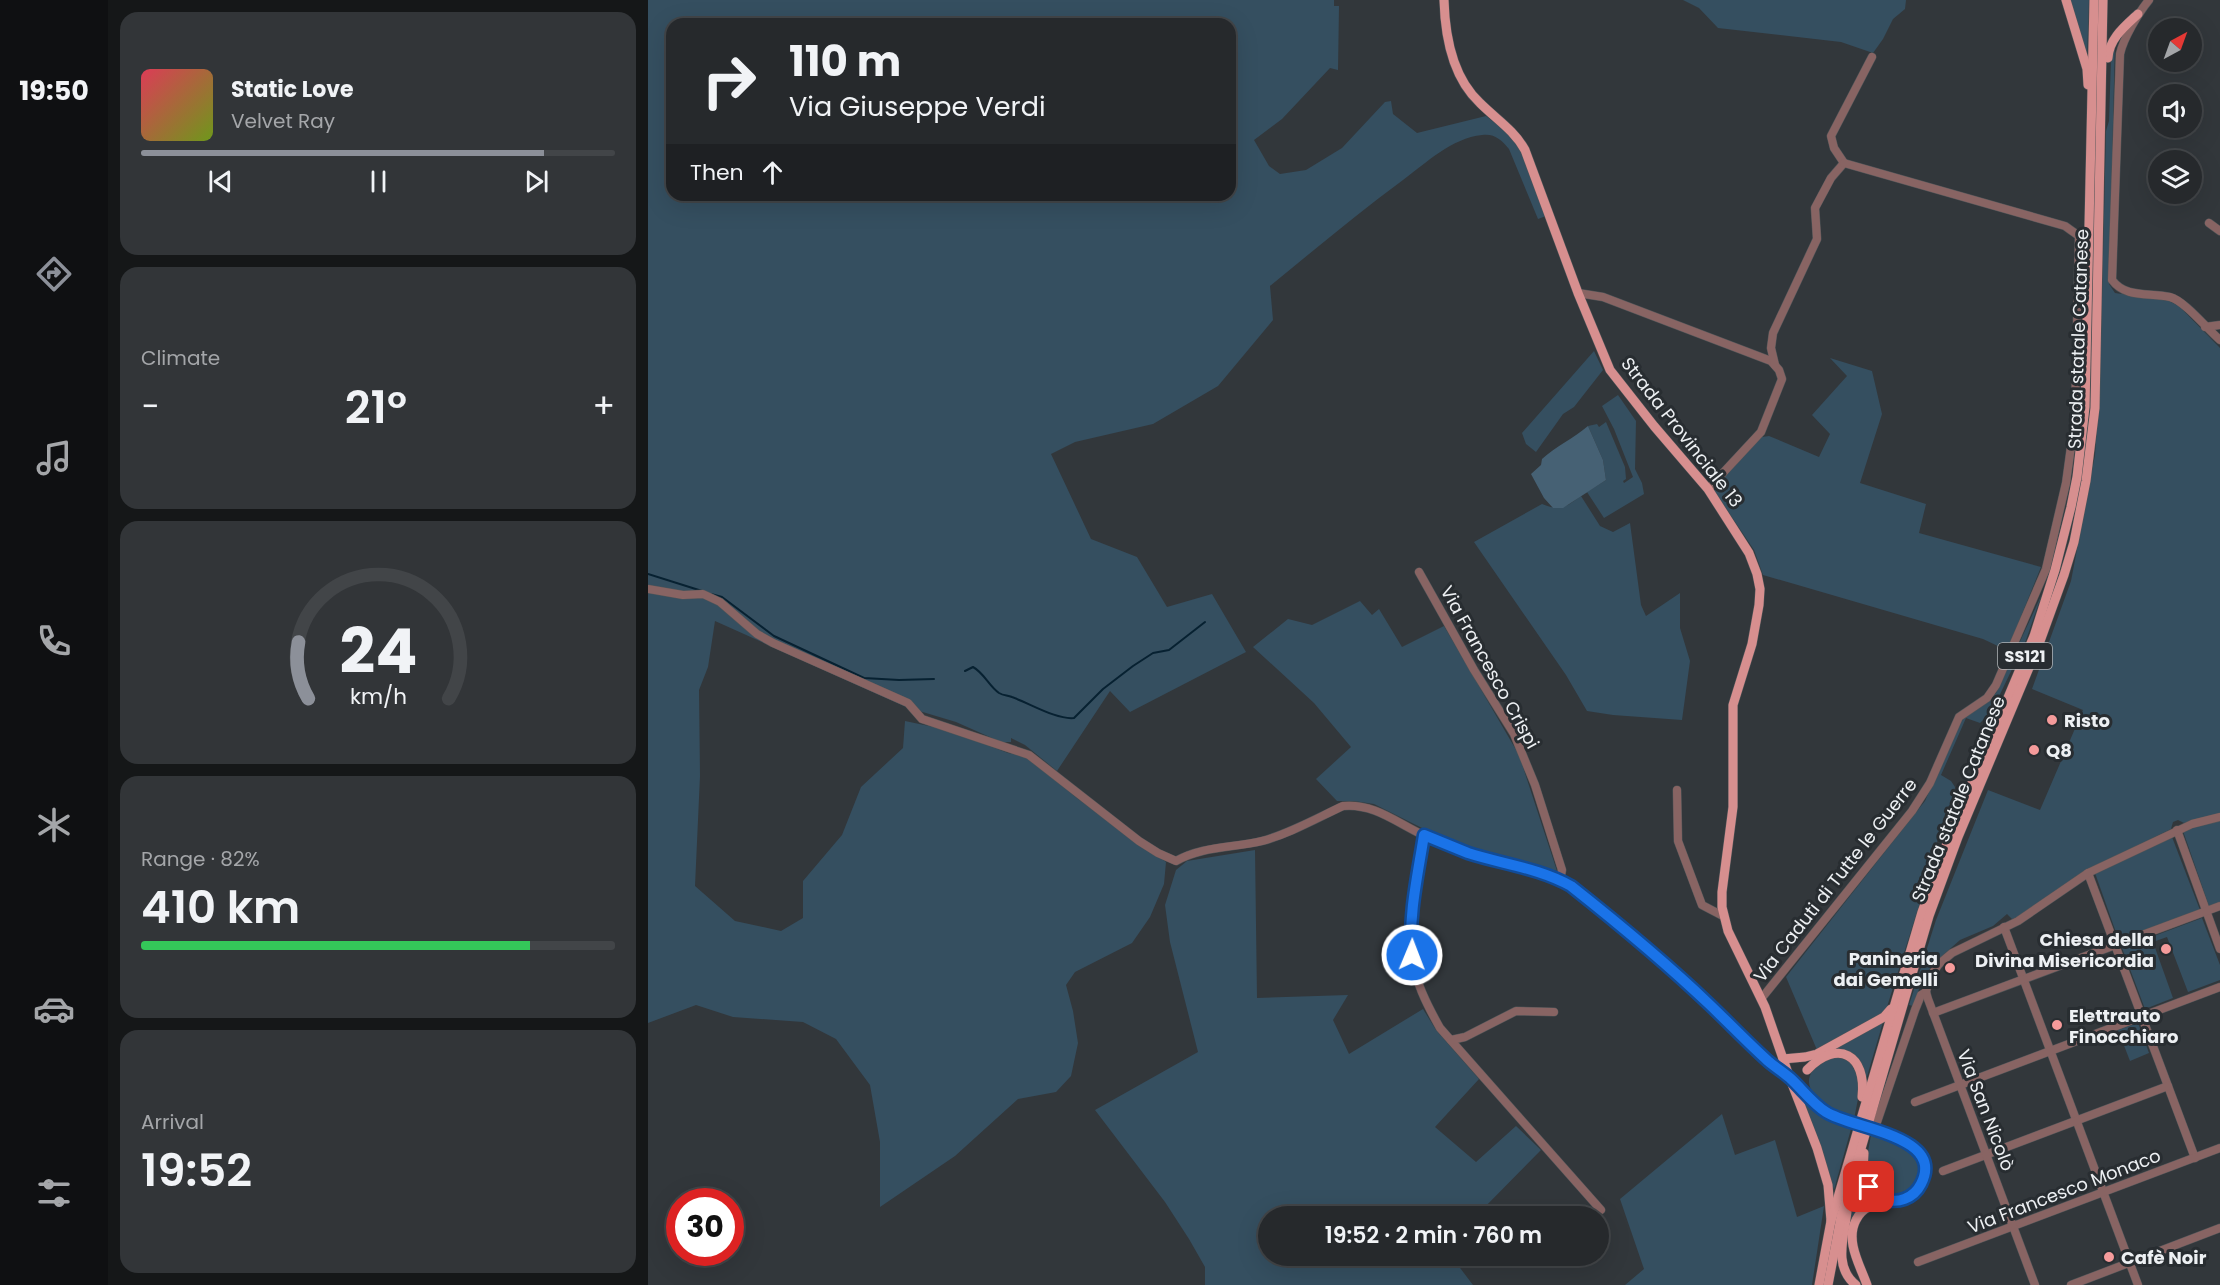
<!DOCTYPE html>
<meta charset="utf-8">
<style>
body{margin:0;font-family:Poppins,sans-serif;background:#323538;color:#f1f3f6;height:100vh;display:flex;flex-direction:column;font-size:22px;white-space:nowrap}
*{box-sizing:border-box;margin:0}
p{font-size:20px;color:#a4a6a9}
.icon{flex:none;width:33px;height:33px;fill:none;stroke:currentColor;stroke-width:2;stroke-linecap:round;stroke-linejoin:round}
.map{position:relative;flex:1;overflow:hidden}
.panel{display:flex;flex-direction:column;gap:12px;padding:12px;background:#151718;width:540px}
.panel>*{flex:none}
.top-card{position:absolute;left:18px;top:18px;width:570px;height:183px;border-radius:18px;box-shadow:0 6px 24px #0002,0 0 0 2px #424548;background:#26292c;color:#f1f3f6;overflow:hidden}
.needle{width:39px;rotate:41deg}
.controls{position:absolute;left:1500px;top:18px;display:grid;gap:12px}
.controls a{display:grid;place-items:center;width:54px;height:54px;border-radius:50%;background:#26292c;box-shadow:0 6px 24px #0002,0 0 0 2px #424548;font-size:30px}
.speed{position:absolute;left:18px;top:1188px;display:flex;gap:12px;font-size:30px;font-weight:700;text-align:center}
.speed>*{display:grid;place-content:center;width:78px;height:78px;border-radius:50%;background:#26292c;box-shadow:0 6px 24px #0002,0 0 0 2px #424548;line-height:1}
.speed .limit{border:9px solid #d22;background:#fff;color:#111}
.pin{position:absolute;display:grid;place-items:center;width:51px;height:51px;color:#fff;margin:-26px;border-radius:12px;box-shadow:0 3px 9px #0006}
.me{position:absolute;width:66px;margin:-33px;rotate:1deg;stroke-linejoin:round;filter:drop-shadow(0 0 4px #0008)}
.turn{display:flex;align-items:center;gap:21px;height:126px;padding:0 24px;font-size:27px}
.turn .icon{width:78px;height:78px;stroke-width:2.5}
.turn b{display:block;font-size:42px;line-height:51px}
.then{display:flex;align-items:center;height:57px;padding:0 24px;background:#0003;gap:12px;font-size:22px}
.big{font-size:45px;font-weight:600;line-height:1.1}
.panel .tile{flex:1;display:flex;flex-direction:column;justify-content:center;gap:9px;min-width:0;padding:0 21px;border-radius:18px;background:#323538}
.panel .dial{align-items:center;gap:0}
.dial svg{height:156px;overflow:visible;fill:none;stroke:#424548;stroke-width:7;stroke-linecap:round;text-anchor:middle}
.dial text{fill:#f1f3f6;stroke:none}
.song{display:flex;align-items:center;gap:18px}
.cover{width:72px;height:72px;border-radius:9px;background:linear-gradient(135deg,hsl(350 70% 55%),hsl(80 70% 35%))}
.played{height:6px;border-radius:3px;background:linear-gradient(90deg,#8c9099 85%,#424548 85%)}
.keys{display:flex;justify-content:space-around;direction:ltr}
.heat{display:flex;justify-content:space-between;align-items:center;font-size:33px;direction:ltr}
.charge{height:9px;border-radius:4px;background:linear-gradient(90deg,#34c759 82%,#424548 0)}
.trip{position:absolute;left:610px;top:1206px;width:351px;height:60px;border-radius:30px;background:#26292c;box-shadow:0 6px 24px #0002,0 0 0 2px #424548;font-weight:600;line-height:60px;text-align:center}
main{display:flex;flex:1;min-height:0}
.tabs{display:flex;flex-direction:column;width:108px;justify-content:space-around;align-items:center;background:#0f1012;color:#a4a6a9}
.tabs .icon{width:42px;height:42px}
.tabs .on{color:#8c9099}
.tabs b{font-size:27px;color:#f1f3f6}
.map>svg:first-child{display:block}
</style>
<main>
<nav class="tabs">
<b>19:50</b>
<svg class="icon on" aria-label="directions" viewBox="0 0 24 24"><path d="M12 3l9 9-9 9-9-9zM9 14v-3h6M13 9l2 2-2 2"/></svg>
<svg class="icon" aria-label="music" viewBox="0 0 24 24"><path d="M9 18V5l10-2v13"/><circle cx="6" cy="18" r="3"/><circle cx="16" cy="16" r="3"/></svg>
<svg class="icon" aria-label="phone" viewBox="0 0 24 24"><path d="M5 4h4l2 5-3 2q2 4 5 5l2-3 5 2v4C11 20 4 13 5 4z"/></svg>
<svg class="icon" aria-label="climate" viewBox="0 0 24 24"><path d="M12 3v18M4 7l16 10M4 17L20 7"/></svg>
<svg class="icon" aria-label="car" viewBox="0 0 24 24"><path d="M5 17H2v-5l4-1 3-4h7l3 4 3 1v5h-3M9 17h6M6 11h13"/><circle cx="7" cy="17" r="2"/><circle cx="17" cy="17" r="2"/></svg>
<svg class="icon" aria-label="filters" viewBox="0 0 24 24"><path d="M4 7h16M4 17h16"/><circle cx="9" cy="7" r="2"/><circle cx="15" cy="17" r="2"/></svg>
</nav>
<section class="panel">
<div class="tile">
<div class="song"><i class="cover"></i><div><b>Static Love</b><p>Velvet Ray</p></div></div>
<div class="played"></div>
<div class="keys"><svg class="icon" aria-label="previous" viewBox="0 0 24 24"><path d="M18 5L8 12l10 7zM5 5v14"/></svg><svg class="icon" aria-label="pause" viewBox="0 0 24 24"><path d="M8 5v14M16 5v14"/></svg><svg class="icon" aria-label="next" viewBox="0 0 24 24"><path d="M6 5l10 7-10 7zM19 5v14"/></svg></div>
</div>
<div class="tile"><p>Climate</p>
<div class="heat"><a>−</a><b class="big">21°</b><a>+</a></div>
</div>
<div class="tile dial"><svg viewBox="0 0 100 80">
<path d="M14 69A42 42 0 1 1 86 69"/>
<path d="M14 69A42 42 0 0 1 9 40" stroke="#8c9099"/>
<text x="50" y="56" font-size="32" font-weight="700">24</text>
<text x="50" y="72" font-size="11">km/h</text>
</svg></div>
<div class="tile"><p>Range · 82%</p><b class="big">410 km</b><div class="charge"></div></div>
<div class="tile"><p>Arrival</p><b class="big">19:52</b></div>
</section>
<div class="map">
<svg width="1572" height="1285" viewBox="0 0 1572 1285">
<rect width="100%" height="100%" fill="#32373b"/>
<g fill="#354f60" fill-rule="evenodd">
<path d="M0 0H686V6H691L690 70 682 68 634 119 606 140 621 166 632 174 658 170 694 148 737 102 743 101 745 114 769 133 838 116 859 132 871 147 898 216 890 219 861 149C854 140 846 133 834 135 804 138 778 163 755 180 709 214 666 250 622 286L625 320 570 386 505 424 427 442 403 454 443 539 489 557 519 607 564 594 598 652 482 712 462 691 409 771 377 745 363 738V742H353L308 722 258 707 67 621 60 667 51 690 52 776 47 886 87 921 133 931 155 918V881L194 835 213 787 255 748 257 721 300 730 360 753 379 757 430 799 518 862 516 884 502 917 484 943 427 972 418 985 425 1011 430 1043 423 1076 408 1092 370 1099 307 1156 232 1207V1142L222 1085 188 1039 155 1022 85 1017 48 1005 0 1023ZM24 24H582V195H24Z"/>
<polygon points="1035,0 1258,0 1257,9 1245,19 1235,39 1225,53 1193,42 1070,28 1051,8"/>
<polygon points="1422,0 1441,0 1439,61"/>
<polygon points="1467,41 1461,284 1467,293 1521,301 1531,306 1572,348 1572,813 1536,823 1530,820 1525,822 1523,829 1433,873 1370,917 1364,919 1359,914 1345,926 1312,940 1295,955 1276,975 1265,1006 1261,1005 1288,920 1340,790 1392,810 1435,710 1384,689 1423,581 1447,455 1452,383 1458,131 1461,121 1463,59"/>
<polygon points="946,351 955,370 926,407 915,414 888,452 878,444 874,433"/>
<path d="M1182 358 1224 371 1234 414 1212 483 1278 504 1271 533 1393 567 1361 646 1352 647 1335 639 1115 575 1106 550 1067 492C1068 475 1102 449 1114 437L1121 436 1171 457 1182 434 1164 415 1199 376Z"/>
<polygon points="970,395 988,421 987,469 994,483 996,494 956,518 939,492 958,480 955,460 940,426 949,424 951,427 958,422 977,467 978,479 975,481 976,483 985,477 966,429 954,406"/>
<path d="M933 496 952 526 965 532 982 523 993 605 998 616 1032 593V628L1042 661 1034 720 965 715 939 711 918 675 826 542 894 504C914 512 917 507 933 496Z"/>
<path d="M1394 594 1378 640 1344 711 1332 723 1318 718 1293 775 1303 781 1307 787 1305 801 1280 865 1275 893 1238 1010 1233 1016 1169 1050 1138 977 1277 801 1312 723C1321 710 1338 705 1348 693Z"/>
<polygon points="712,601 724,615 731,609 754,647 796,626 871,755 909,871 833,852 786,834 726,804 706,801 689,801 668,779 703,747 666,703 605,647 640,619 664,625"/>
<polygon points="1572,820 1572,902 1561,906 1535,831"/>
<polygon points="1524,837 1552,910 1471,941 1447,873"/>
<polygon points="607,850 609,998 700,995 685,1020 701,1054 775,1009 788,1030 831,1079 787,1127 828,1162 868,1126 893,1150 828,1216 621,1216 621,1256 803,1256 825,1285 557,1285 557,1267 541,1239 517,1202 447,1110 550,1052 522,942 517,905 528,870 539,861"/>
<polygon points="1554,918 1572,965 1572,980 1540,992 1519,937 1505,942 1525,998 1497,1009 1474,948"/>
<polygon points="1235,1022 1218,1080 1213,1064 1180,1051"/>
<polygon points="1490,1023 1501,1053 1482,1061 1470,1030"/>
<path d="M1184 1056 1202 1061 1213 1084 1206 1119C1188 1114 1144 1090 1168 1067 1172 1063 1179 1059 1184 1056Z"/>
<path d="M1151 1092C1165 1110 1182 1121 1203 1129L1186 1190 1172 1145Z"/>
<polygon points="1074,1114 1087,1155 1127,1140 1149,1217 1176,1206 1164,1285 977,1285 996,1269 972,1199"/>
<path d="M1223 1135C1235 1139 1253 1140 1262 1149 1286 1170 1268 1194 1242 1197L1222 1184 1217 1168Z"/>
<path d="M1211 1173 1214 1181 1230 1200C1213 1202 1209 1212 1201 1225Z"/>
</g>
<path fill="#466174" d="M940 426 955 460 958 480 915 508H905L896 498 883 474 893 465 894 459C908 446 925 439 940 426Z"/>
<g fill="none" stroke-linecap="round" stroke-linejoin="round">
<g stroke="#072131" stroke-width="2">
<polyline points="0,574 54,591"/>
<polyline points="63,594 74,597 126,636 216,678 251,680 286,679"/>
<path d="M317 671 325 667C336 673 341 686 351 693 356 696 359 695 364 697 381 703 409 720 426 718L455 689 485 666 505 653 521 650 557 622"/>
</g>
<defs>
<g id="minor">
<path d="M1501 0C1491 12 1475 39 1472 54L1464 280C1478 299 1502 292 1522 297 1537 301 1559 329 1572 340"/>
<polyline points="1196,163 1186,148 1183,136 1224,57"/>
<polyline points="1561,223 1572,231"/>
<polyline points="930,293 955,297 1123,361 1131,370 1134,379 1113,432 1060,489"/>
<polyline points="1557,327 1572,325"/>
<polyline points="1127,365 1123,348 1125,333 1169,239 1167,208 1183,178 1196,163"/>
<polyline points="771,572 826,670 866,734 887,785 914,870 912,880"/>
<path d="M0 589 35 595 55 594 72 602 109 634 125 643 260 703 274 719 381 755 491 841 510 853 528 861C554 846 585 848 614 841 641 834 669 818 695 806 726 803 749 823 775 835 823 857 877 861 923 886 961 915 998 944 1033 977 1069 1010 1101 1047 1141 1076"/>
<polyline points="1029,790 1030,841 1054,905 1075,916"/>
<polyline points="1529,830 1572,949"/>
<path d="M776 835C770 870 758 920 763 955 767 981 779 1005 792 1028L953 1210"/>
<polyline points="1440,873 1547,1158"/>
<polyline points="1356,927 1490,1285"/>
<polyline points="1113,999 1264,811 1282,783 1311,717 1339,698 1348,685 1398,569 1418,483 1427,417 1431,236 1417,226 1196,163"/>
<polyline points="1285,1013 1572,906"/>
<polyline points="803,1040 817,1037 868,1011 906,1012"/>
<polyline points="1267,1102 1572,987"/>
<polyline points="1229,1122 1267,1010 1273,995 1278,992"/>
<polyline points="1295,1171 1520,1086"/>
<polyline points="1270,1262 1572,1148"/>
<polyline points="1387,1285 1280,999 1278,992 1281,978 1291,964 1304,953 1370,921 1440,873 1544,824 1572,817"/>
<polyline points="1423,1285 1572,1228"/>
</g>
<g id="major">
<path d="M796 0C797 36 805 78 832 103 848 119 866 130 877 150L930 293 962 370 1006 426 1060 489 1101 553 1109 574 1112 589 1111 605 1104 644 1085 705V807L1074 892V907L1080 931 1117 1007 1141 1076 1169 1148 1180 1185 1183 1221"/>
<polyline points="1418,0 1439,69 1440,85"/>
<path d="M1460 58C1461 39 1476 27 1490 14"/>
<polyline points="1135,1059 1157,1057 1169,1054 1236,1017 1243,1009"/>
<path d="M1159 1070C1190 1038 1219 1055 1214 1097"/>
<path d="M1144 1080C1163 1100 1179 1115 1205 1124"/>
<path d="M1216 1153C1214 1178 1216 1190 1242 1201"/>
<path d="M1199 1212C1196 1237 1185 1267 1208 1285"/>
<polyline points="1171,1285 1183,1221 1274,912 1302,835 1386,636 1407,570 1423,507 1429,477 1437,407 1446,0"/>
<polyline points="1180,1285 1193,1217 1281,916 1310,837 1391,644 1416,575 1426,542 1438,481 1447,408 1455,0"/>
<path d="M1219 1285C1212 1265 1197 1241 1208 1220 1219 1197 1243 1208 1260 1198 1268 1193 1274 1185 1276 1176 1283 1144 1246 1136 1224 1130"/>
</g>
</defs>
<use href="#minor" stroke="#505558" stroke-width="9"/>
<use href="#major" stroke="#505558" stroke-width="10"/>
<use href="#minor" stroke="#886463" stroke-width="8"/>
<use href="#major" stroke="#d78f8f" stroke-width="9"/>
<defs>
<polyline id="major-bridge" points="1205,1124 1224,1130"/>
</defs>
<use href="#major-bridge" stroke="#505558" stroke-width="10" stroke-linecap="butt"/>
<use href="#major-bridge" stroke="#d78f8f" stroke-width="9"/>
</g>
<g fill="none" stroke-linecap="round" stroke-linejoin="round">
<defs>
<path id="route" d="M764 955C760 916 770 874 776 835 791 841 805 847 820 853 854 864 891 868 923 886 971 924 1017 962 1061 1004 1081 1023 1100 1043 1120 1061 1127 1067 1135 1072 1142 1078 1154 1089 1164 1103 1178 1112 1204 1129 1298 1135 1273 1184 1266 1198 1249 1205 1235 1198 1229 1195 1225 1192 1221 1187"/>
</defs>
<use href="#route" stroke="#114b97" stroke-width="15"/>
<use href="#route" stroke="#1a73e8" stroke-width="10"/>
</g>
<g fill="#f59b9b" stroke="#282d31" stroke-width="2">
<circle cx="1404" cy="720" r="6"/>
<circle cx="1386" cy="750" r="6"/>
<circle cx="1518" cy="949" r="6"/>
<circle cx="1302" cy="968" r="6"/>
<circle cx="1409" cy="1025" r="6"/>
<circle cx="1461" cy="1257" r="6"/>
</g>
<g text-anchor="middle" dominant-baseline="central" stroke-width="6" stroke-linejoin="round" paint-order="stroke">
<rect fill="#282d31" stroke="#b2b6b9" stroke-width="1.5" x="1350" y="643" width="54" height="26" rx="4.5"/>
<g font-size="16" font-weight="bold" fill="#edf0f3">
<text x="1377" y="656">SS121</text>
</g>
<g font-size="18" fill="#edf0f3" stroke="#282d31">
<text transform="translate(1430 339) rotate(-88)">Strada statale Catanese</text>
<text transform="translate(1034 432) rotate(52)">Strada Provinciale 13</text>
<text transform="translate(842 667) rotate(61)">Via Francesco Crispi</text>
<text transform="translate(1310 799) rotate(-68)">Strada statale Catanese</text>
<text transform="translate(1187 880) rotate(-52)">Via Caduti di Tutte le Guerre</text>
<text transform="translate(1338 1110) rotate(69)">Via San Nicolò</text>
<text transform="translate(1416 1191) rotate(-21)">Via Francesco Monaco</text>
</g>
<g font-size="18" font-weight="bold" fill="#edf0f3" stroke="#282d31" text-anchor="start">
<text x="1416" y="720">Risto</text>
<text x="1398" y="750">Q8</text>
<text x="1506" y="939" text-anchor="end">Chiesa della<tspan x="1506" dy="21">Divina Misericordia</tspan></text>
<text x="1290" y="958" text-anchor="end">Panineria<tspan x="1290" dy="21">dai Gemelli</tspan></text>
<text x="1421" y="1015">Elettrauto<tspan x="1421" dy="21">Finocchiaro</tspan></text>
<text x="1473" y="1257">Cafè Noir</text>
</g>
</g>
</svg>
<div class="controls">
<a><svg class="needle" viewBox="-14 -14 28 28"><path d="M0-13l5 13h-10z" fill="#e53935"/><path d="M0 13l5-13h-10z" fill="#a4a6a9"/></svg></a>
<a><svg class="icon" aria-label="sound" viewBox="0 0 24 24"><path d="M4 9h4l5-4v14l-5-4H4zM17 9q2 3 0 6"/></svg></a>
<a><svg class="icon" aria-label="layers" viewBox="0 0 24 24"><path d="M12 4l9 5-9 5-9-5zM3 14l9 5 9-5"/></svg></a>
</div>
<div class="speed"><div class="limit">30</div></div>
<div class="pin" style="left:1221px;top:1187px;background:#d93025"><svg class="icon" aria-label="arrive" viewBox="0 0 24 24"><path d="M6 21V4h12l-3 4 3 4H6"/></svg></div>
<svg class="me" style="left:764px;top:955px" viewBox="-20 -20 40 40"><circle r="17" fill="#1a73e8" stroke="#fff" stroke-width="3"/><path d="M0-11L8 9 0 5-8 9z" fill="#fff"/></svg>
<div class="trip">19:52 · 2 min · 760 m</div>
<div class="top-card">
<div class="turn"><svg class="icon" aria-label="right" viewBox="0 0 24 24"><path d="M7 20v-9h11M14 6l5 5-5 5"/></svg><div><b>110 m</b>Via Giuseppe Verdi</div></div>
<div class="then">Then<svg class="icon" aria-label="ahead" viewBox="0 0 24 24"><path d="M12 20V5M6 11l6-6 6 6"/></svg></div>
</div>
</div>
</main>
